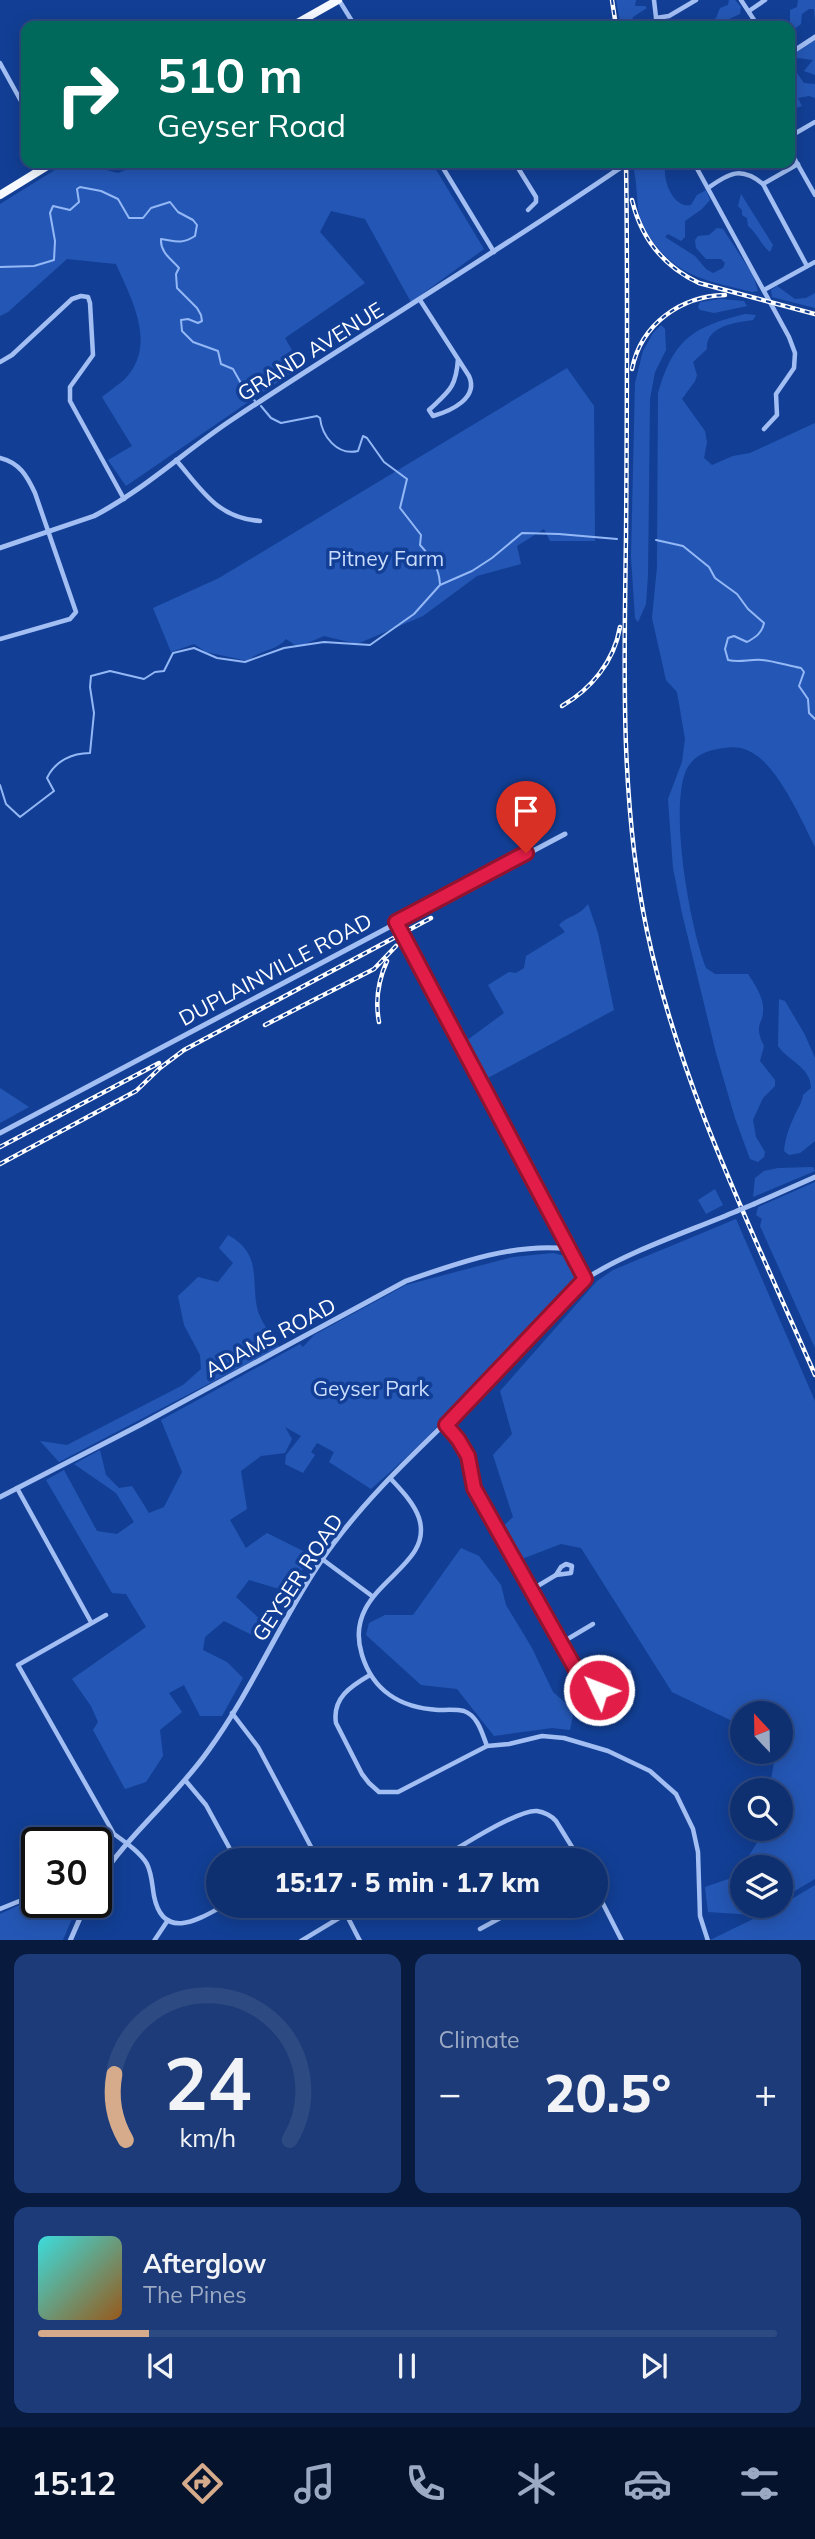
<!DOCTYPE html>
<meta charset="utf-8">
<style>
body{margin:0;font-family:Mulish,sans-serif;background:#1c3b78;color:#f1f3f6;height:100vh;display:flex;flex-direction:column;font-size:26px;white-space:nowrap}
*{box-sizing:border-box;margin:0}
p{font-size:23px;color:#9ba9c3}
.icon{flex:none;width:38px;height:38px;fill:none;stroke:currentColor;stroke-width:2;stroke-linecap:round;stroke-linejoin:round}
.map{position:relative;height:1940px;overflow:hidden}
.side{display:flex;flex-direction:column;gap:14px;padding:14px;background:#081a3e;flex:1}
.side>*{flex:none}
.hud{position:absolute;left:21px;top:21px;width:774px;height:147px;border-radius:14px;box-shadow:0 4px 18px #0003,0 0 0 2px #2e4a83;background:#00695c;color:#fff;overflow:hidden}
.needle{width:46px;rotate:338deg}
.tools{position:absolute;left:730px;top:1701px;display:grid;gap:14px}
.tools a{display:grid;place-items:center;width:63px;height:63px;border-radius:50%;background:#0e2f70;box-shadow:0 4px 18px #0003,0 0 0 2px #2e4a83;font-size:35px}
.speed{position:absolute;left:21px;top:1827px;display:flex;gap:14px;font-size:35px;font-weight:700;text-align:center}
.speed>*{display:grid;place-content:center;width:91px;height:91px;border-radius:50%;background:#0e2f70;box-shadow:0 4px 18px #0003,0 0 0 2px #2e4a83;line-height:1}
.speed .limit{border:4px solid #111;border-radius:10px;background:#fff;color:#111}
.pin{position:absolute;display:grid;place-items:center;width:60px;height:60px;color:#fff;margin:-72px -30px;border-radius:50% 50% 50% 0;rotate:-45deg;box-shadow:0 0 7px #0007}
.pin .icon{rotate:45deg}
.me{position:absolute;width:77px;margin:-38px;rotate:313deg;stroke-linejoin:round;filter:drop-shadow(0 0 5px #0008)}
.turn{display:flex;align-items:center;gap:24px;height:147px;padding:0 21px;font-size:32px}
.turn .icon{width:91px;height:91px;stroke-width:2.5}
.turn b{display:block;font-size:49px;line-height:60px}
.big{font-size:52px;font-weight:800;line-height:1.1}
.side .tile{flex:1;display:flex;flex-direction:column;justify-content:center;gap:10px;min-width:0;padding:0 24px;border-radius:14px;background:#1c3b78}
.side .dial{align-items:center;gap:0}
.dial svg{height:182px;overflow:visible;fill:none;stroke:#2e4a83;stroke-width:7;stroke-linecap:round;text-anchor:middle}
.dial text{fill:#f1f3f6;stroke:none}
.song{display:flex;align-items:center;gap:21px}
.cover{width:84px;height:84px;border-radius:10px;background:linear-gradient(135deg,hsl(180 70% 55%),hsl(30 70% 35%))}
.played{height:7px;border-radius:4px;background:linear-gradient(90deg,#d6ab8b 15%,#2e4a83 15%)}
.keys{display:flex;justify-content:space-around;direction:ltr}
.heat{display:flex;justify-content:space-between;align-items:center;font-size:38px;direction:ltr}
.side .tiles{flex:1;display:grid;gap:14px;grid-template-columns:1fr 1fr}
.tile:last-child{grid-column:span 2}
.trip{position:absolute;left:206px;top:1848px;width:402px;height:70px;border-radius:35px;background:#0e2f70;box-shadow:0 4px 18px #0003,0 0 0 2px #2e4a83;font-weight:800;line-height:70px;text-align:center}
.dock{display:flex;height:112px;justify-content:space-around;align-items:center;background:#06132d;color:#9ba9c3}
.dock .icon{width:49px;height:49px}
.dock .current{color:#d6ab8b}
.dock b{font-size:32px;color:#f1f3f6}
.map>svg:first-child{display:block}
</style>
<div class="map">
<svg width="815" height="1941" viewBox="0 0 815 1941">
<rect width="100%" height="100%" fill="#123f95"/>
<g fill="#2457b5">
<polygon points="616,0 636,0 635,6 645,6 647,8 633,17 631,26 621,26"/>
<path d="M729 0H735L741 7 740 14C728 19 717 26 704 26L716 18 720 8 728 5Z"/>
<polygon points="798,0 815,0 815,21 814,9 809,9 802,14 801,24 789,33 788,26 790,24 790,10 797,7"/>
<polygon points="815,40 815,75 804,71 813,60 797,58 793,61 793,67 804,83 815,84 815,98 809,96 798,98 802,106 796,108 789,104 789,57"/>
<path d="M66 163H79L118 173 143 163H432L484 249 411 302 365 219 331 211 320 232 365 283 285 338 301 366 126 486 108 460 132 446 102 397C109 391 117 386 124 380 158 346 132 300 116 264L67 259 8 312 0 316V204Z"/>
<path d="M638 163H666C661 178 673 209 691 205L697 195 706 190 710 200 702 209 685 221V237L681 241 668 234 665 237 695 256 706 269 713 273 723 268 725 263 721 259H706L696 248 695 240 698 236 709 235 717 228 723 229 753 275 758 291 752 292C705 280 675 277 647 233 644 229 642 229 641 224 636 206 638 188 634 171Z"/>
<path d="M741 194 773 245 770 252C761 245 758 234 748 226L747 218 742 215V210L738 206Z"/>
<polygon points="777,286 795,299 806,298 815,293 815,308 772,297 771,290"/>
<polygon points="720,299 744,301 747,306 714,313 700,310 698,307 700,302"/>
<path d="M745 314 756 315 753 320C735 322 705 327 707 349L693 362 697 375 695 381 682 399 705 431 707 442 704 458 712 465 733 456 750 453 815 423V847C802 821 777 763 749 751 739 746 729 747 718 749 703 751 690 759 685 773 670 815 690 927 706 968L715 974H748C754 983 762 995 763 1006 765 1025 752 1022 764 1046L760 1061 775 1080V1086L763 1098 753 1120 756 1137 765 1152 764 1157 758 1162 750 1159 735 1118 716 1053 682 913 673 868 668 799 682 762 685 739 677 692 666 680 652 618 657 567 658 394C673 340 692 327 745 314Z"/>
<polygon points="661,325 665,329 666,350 655,372 650,399 648,575 646,604 638,622 635,618 631,557 635,383 643,351 653,333"/>
<path d="M567 368 594 406 595 541H550L544 529 517 546 521 564 477 576 423 616 357 644 324 636 298 647 286 639C275 652 262 648 248 661L206 652 194 644 171 652 153 608 219 578Z"/>
<path d="M588 904 598 933 614 1010 486 1079 466 1041 504 1013 488 985 509 972 516 973 524 968 526 956 565 932 559 925C570 914 577 918 588 904Z"/>
<path d="M779 999 785 1001 805 1035 815 1058V1141L800 1153 789 1155 784 1151C785 1140 789 1127 794 1117 797 1109 802 1104 803 1095L811 1088C811 1067 787 1060 778 1046Z"/>
<polygon points="0,1088 29,1107 0,1123"/>
<polygon points="778,1168 813,1167 815,1171 753,1197 755,1178 764,1171"/>
<polygon points="815,1182 815,1348 760,1226 762,1219 756,1215 758,1207"/>
<polygon points="715,1189 723,1205 706,1214 698,1200"/>
<polygon points="736,1219 815,1401 815,1879 781,1899 780,1867 742,1867 761,1836 762,1829 780,1829 780,1790 769,1790 776,1752 780,1752 780,1713 742,1713 742,1732 730,1720 672,1692 581,1548 561,1544 519,1560 500,1529 513,1517 493,1455 512,1434 500,1391 597,1281 613,1270"/>
<path d="M228 1235C262 1254 251 1278 257 1308 260 1321 272 1336 279 1347L59 1462 40 1441 67 1445 183 1385 201 1369 200 1355 184 1325 178 1296 198 1277 218 1282 233 1263 219 1248Z"/>
<path d="M553 1253 565 1256 576 1275V1282C507 1351 445 1425 371 1489L329 1462 334 1452 317 1443 311 1452 315 1455 303 1473 285 1464 286 1455 301 1436 285 1427 292 1439 285 1453 261 1456 241 1471 247 1509 230 1520 246 1548 267 1533 313 1556 286 1591 249 1580 236 1597 264 1623 254 1636 224 1621 205 1637 203 1650 227 1662 243 1678 222 1716H200L184 1685 169 1693 182 1712 160 1730 163 1756 146 1782 125 1789 93 1730 98 1722 91 1706 72 1679 146 1627 126 1594 112 1593 46 1480 64 1470 97 1531 117 1534 134 1522 116 1493 74 1464 100 1450 106 1475 119 1488 132 1486 149 1513 164 1507 182 1472 161 1420 300 1344 303 1347 314 1335 406 1285 513 1257Z"/>
<polygon points="461,1548 479,1556 501,1585 506,1605 532,1648 553,1692 574,1710 570,1730 552,1728 494,1736 457,1689 421,1685 366,1635 369,1623 385,1615 413,1615"/>
<polygon points="742,1868 742,1906 769,1906 753,1915 708,1912 705,1887 737,1876"/>
<polygon points="815,1885 815,1940 708,1941 780,1906"/>
<polygon points="37,1897 37,1902 79,1902 63,1940 0,1940 0,1914"/>
</g>
<g fill="none" stroke-linecap="round" stroke-linejoin="round">
<g stroke="#94b8f6" stroke-width="2">
<path d="M0 267 34 266 54 260 55 241 50 213 53 206 70 210 79 202 77 189 80 187 101 191 118 199 129 218H143L151 208 170 202 178 212 193 220 197 225 195 236C181 245 175 241 161 239 160 252 171 259 179 268L176 274 177 288 197 308 201 315 202 321 198 323 188 319 181 320 182 331 193 342 218 351 221 364 233 369 242 385 255 401"/>
<path d="M261 406 271 418 281 423 317 416 320 418C322 436 337 456 358 451L363 436 367 438 384 462 407 479 400 508 421 535 420 545C431 557 439 567 440 584"/>
<path d="M656 540 683 546 709 567 715 578 737 594 748 609 764 623C762 633 756 637 747 642L734 636 728 638 725 649 728 660C740 663 749 659 762 660 775 661 788 666 801 668L804 672 799 686 808 699 809 713 815 719"/>
<path d="M0 785 6 804 20 817 54 791 47 778C55 761 72 753 90 753L94 713 90 687 91 676 110 671 144 679 155 672 164 671 173 653 194 648 217 658 245 662 284 648 324 642 370 645 414 614 440 585 472 571 492 558 522 533 559 534 617 539"/>
</g>
<g stroke="#a2bef3" stroke-width="4.5">
<polyline points="339,0 355,26"/>
<polyline points="654,0 657,26"/>
<polyline points="741,0 758,26"/>
<polyline points="749,11 765,0"/>
<polyline points="656,18 669,16 696,0"/>
<polyline points="0,63 26,110"/>
<polyline points="789,137 815,122"/>
<polyline points="789,149 815,195"/>
<polyline points="440,163 494,252"/>
<polyline points="515,163 536,197 536,202 528,210"/>
<polyline points="694,163 789,337 795,353 794,368 776,394 777,415 764,429"/>
<polyline points="763,184 798,164"/>
<path d="M708 188C729 173 741 166 763 184L807 266"/>
<polyline points="764,290 815,262"/>
<path d="M420 300 469 376C479 398 451 411 433 416L429 410C449 391 456 388 458 359"/>
<polyline points="0,362 12,355 72,299 81,296 88,297 90,303 93,355 70,387 70,401 124,499"/>
<path d="M0 458C20 463 27 476 35 493L76 612 70 619 0 639"/>
<path d="M176 460C202 490 217 518 260 521"/>
<path d="M445 1425 458 1439 468 1456 474 1488 584 1684C595 1696 607 1687 619 1680L620 1673 623 1670 629 1672 630 1679 627 1681 619 1680"/>
<path d="M391 1479C401 1490 414 1503 419 1518 436 1571 340 1585 362 1655 373 1691 401 1708 438 1710 446 1710 456 1709 464 1711 478 1716 482 1733 487 1746"/>
<polyline points="17,1488 91,1622"/>
<polyline points="322,1559 372,1596"/>
<polygon points="566,1564 572,1566 571,1573 556,1575 561,1567"/>
<polyline points="531,1590 556,1575"/>
<path d="M106 1615 18 1665 114 1834C125 1842 140 1852 147 1864 152 1874 152 1885 154 1896 163 1941 198 1920 223 1906"/>
<polyline points="561,1643 593,1624"/>
<path d="M370 1675C351 1686 332 1698 336 1723L362 1774 369 1783 379 1792H398L487 1746 509 1744 542 1736 564 1738 608 1751 650 1771 676 1794 693 1829 698 1852 700 1916 708 1941"/>
<polyline points="232,1713 258,1747 318,1860"/>
<polyline points="185,1780 206,1805 236,1860"/>
<path d="M438 1860C457 1849 518 1809 537 1811 544 1812 552 1816 556 1821L580 1860"/>
<polyline points="597,1892 622,1941"/>
<polyline points="342,1906 360,1941"/>
<polyline points="0,1909 37,1894"/>
<polyline points="480,1929 522,1906"/>
<polyline points="154,1941 168,1920"/>
<polyline points="301,1941 359,1906"/>
</g>
<g stroke="#a2bef3" stroke-width="5">
<polyline points="789,54 815,37"/>
<path d="M0 548 94 516C144 490 186 450 233 419 361 334 493 255 620 168"/>
<polyline points="396,922 585,1279"/>
<polyline points="0,1133 565,834"/>
<polyline points="754,1204 815,1177"/>
<path d="M0 1497 140 1425 406 1281C455 1264 515 1242 569 1249"/>
<path d="M96 1885C127 1835 174 1799 208 1751 251 1692 279 1624 319 1564 369 1489 444 1427 507 1363 530 1339 562 1295 587 1278 629 1251 690 1231 737 1211"/>
<polyline points="70,1941 87,1902"/>
</g>
<g stroke="#f6f9ff" stroke-width="8">
<polyline points="292,26 338,0"/>
<polyline points="0,195 52,163"/>
</g>
<defs>
<g id="rail">
<polyline points="612,0 616,26"/>
<path d="M626 163C628 288 627 413 626 538 624 669 620 802 647 931 680 1086 752 1230 815 1375"/>
<path d="M632 200C641 238 663 266 699 283L815 314"/>
<path d="M632 369C641 324 681 296 725 295"/>
<path d="M562 706C591 689 614 662 620 627"/>
<path d="M379 1022C375 1001 378 981 387 961"/>
<polyline points="265,1025 374,969 396,946"/>
<polyline points="0,1147 159,1063"/>
<polyline points="0,1164 136,1091 160,1068 184,1050 431,918"/>
</g>
</defs>
<use href="#rail" stroke="#fff" stroke-width="4.5"/>
<use href="#rail" stroke="#123f95" stroke-width="2" stroke-dasharray="5" stroke-linecap="butt"/>
<g stroke="#a2bef3" stroke-width="5">
<polyline points="620,168 628,163"/>
<polyline points="737,1211 754,1204"/>
</g>
</g>
<g fill="none" stroke-linecap="round" stroke-linejoin="round">
<defs>
<polyline id="route" points="526,853 396,922 585,1279 446,1425 458,1439 468,1456 474,1488 584,1684 591,1690 599,1690"/>
</defs>
<use href="#route" stroke="#92132f" stroke-width="18"/>
<use href="#route" stroke="#e11d48" stroke-width="12"/>
</g>
<g text-anchor="middle" dominant-baseline="central" stroke-width="7" stroke-linejoin="round" paint-order="stroke">
<g font-size="21" fill="#fff" stroke="#123f95">
<text transform="translate(310 351) rotate(-32)">GRAND AVENUE</text>
<text transform="translate(275 969) rotate(-28)">DUPLAINVILLE ROAD</text>
<text transform="translate(270 1337) rotate(-28)">ADAMS ROAD</text>
<text transform="translate(297 1577) rotate(-57)">GEYSER ROAD</text>
</g>
<g font-size="21" fill="#c9dcfd" stroke="#123f95">
<text x="386" y="558">Pitney Farm</text>
<text x="371" y="1388">Geyser Park</text>
</g>
</g>
</svg>
<div class="tools">
<a><svg class="needle" viewBox="-14 -14 28 28"><path d="M0-13l5 13h-10z" fill="#e53935"/><path d="M0 13l5-13h-10z" fill="#9ba9c3"/></svg></a>
<a><svg class="icon" aria-label="search" viewBox="0 0 24 24"><circle cx="10" cy="10" r="6"/><path d="M15 15l6 6"/></svg></a>
<a><svg class="icon" aria-label="layers" viewBox="0 0 24 24"><path d="M12 4l9 5-9 5-9-5zM3 14l9 5 9-5"/></svg></a>
</div>
<div class="speed"><div class="limit">30</div></div>
<div class="pin" style="left:526px;top:853px;background:#d93025"><svg class="icon" aria-label="arrive" viewBox="0 0 24 24"><path d="M6 21V4h12l-3 4 3 4H6"/></svg></div>
<svg class="me" style="left:599px;top:1690px" viewBox="-20 -20 40 40"><circle r="17" fill="#e11d48" stroke="#fff" stroke-width="3"/><path d="M0-11L8 9 0 5-8 9z" fill="#fff"/></svg>
<div class="trip">15:17 · 5 min · 1.7 km</div>
<div class="hud">
<div class="turn"><svg class="icon" aria-label="right" viewBox="0 0 24 24"><path d="M7 20v-9h11M14 6l5 5-5 5"/></svg><div><b>510 m</b>Geyser Road</div></div>
</div>
</div>
<section class="side">
<div class="tiles">
<div class="tile dial"><svg viewBox="0 0 100 80">
<path d="M14 69A42 42 0 1 1 86 69"/>
<path d="M14 69A42 42 0 0 1 9 40" stroke="#d6ab8b"/>
<text x="50" y="56" font-size="32" font-weight="700">24</text>
<text x="50" y="72" font-size="11">km/h</text>
</svg></div>
<div class="tile"><p>Climate</p>
<div class="heat"><a>−</a><b class="big">20.5°</b><a>+</a></div>
</div>
<div class="tile">
<div class="song"><i class="cover"></i><div><b>Afterglow</b><p>The Pines</p></div></div>
<div class="played"></div>
<div class="keys"><svg class="icon" aria-label="previous" viewBox="0 0 24 24"><path d="M18 5L8 12l10 7zM5 5v14"/></svg><svg class="icon" aria-label="pause" viewBox="0 0 24 24"><path d="M8 5v14M16 5v14"/></svg><svg class="icon" aria-label="next" viewBox="0 0 24 24"><path d="M6 5l10 7-10 7zM19 5v14"/></svg></div>
</div>
</div>
</section>
<nav class="dock">
<b>15:12</b>
<svg class="icon current" aria-label="directions" viewBox="0 0 24 24"><path d="M12 3l9 9-9 9-9-9zM9 14v-3h6M13 9l2 2-2 2"/></svg>
<svg class="icon" aria-label="music" viewBox="0 0 24 24"><path d="M9 18V5l10-2v13"/><circle cx="6" cy="18" r="3"/><circle cx="16" cy="16" r="3"/></svg>
<svg class="icon" aria-label="phone" viewBox="0 0 24 24"><path d="M5 4h4l2 5-3 2q2 4 5 5l2-3 5 2v4C11 20 4 13 5 4z"/></svg>
<svg class="icon" aria-label="climate" viewBox="0 0 24 24"><path d="M12 3v18M4 7l16 10M4 17L20 7"/></svg>
<svg class="icon" aria-label="car" viewBox="0 0 24 24"><path d="M5 17H2v-5l4-1 3-4h7l3 4 3 1v5h-3M9 17h6M6 11h13"/><circle cx="7" cy="17" r="2"/><circle cx="17" cy="17" r="2"/></svg>
<svg class="icon" aria-label="filters" viewBox="0 0 24 24"><path d="M4 7h16M4 17h16"/><circle cx="9" cy="7" r="2"/><circle cx="15" cy="17" r="2"/></svg>
</nav>
